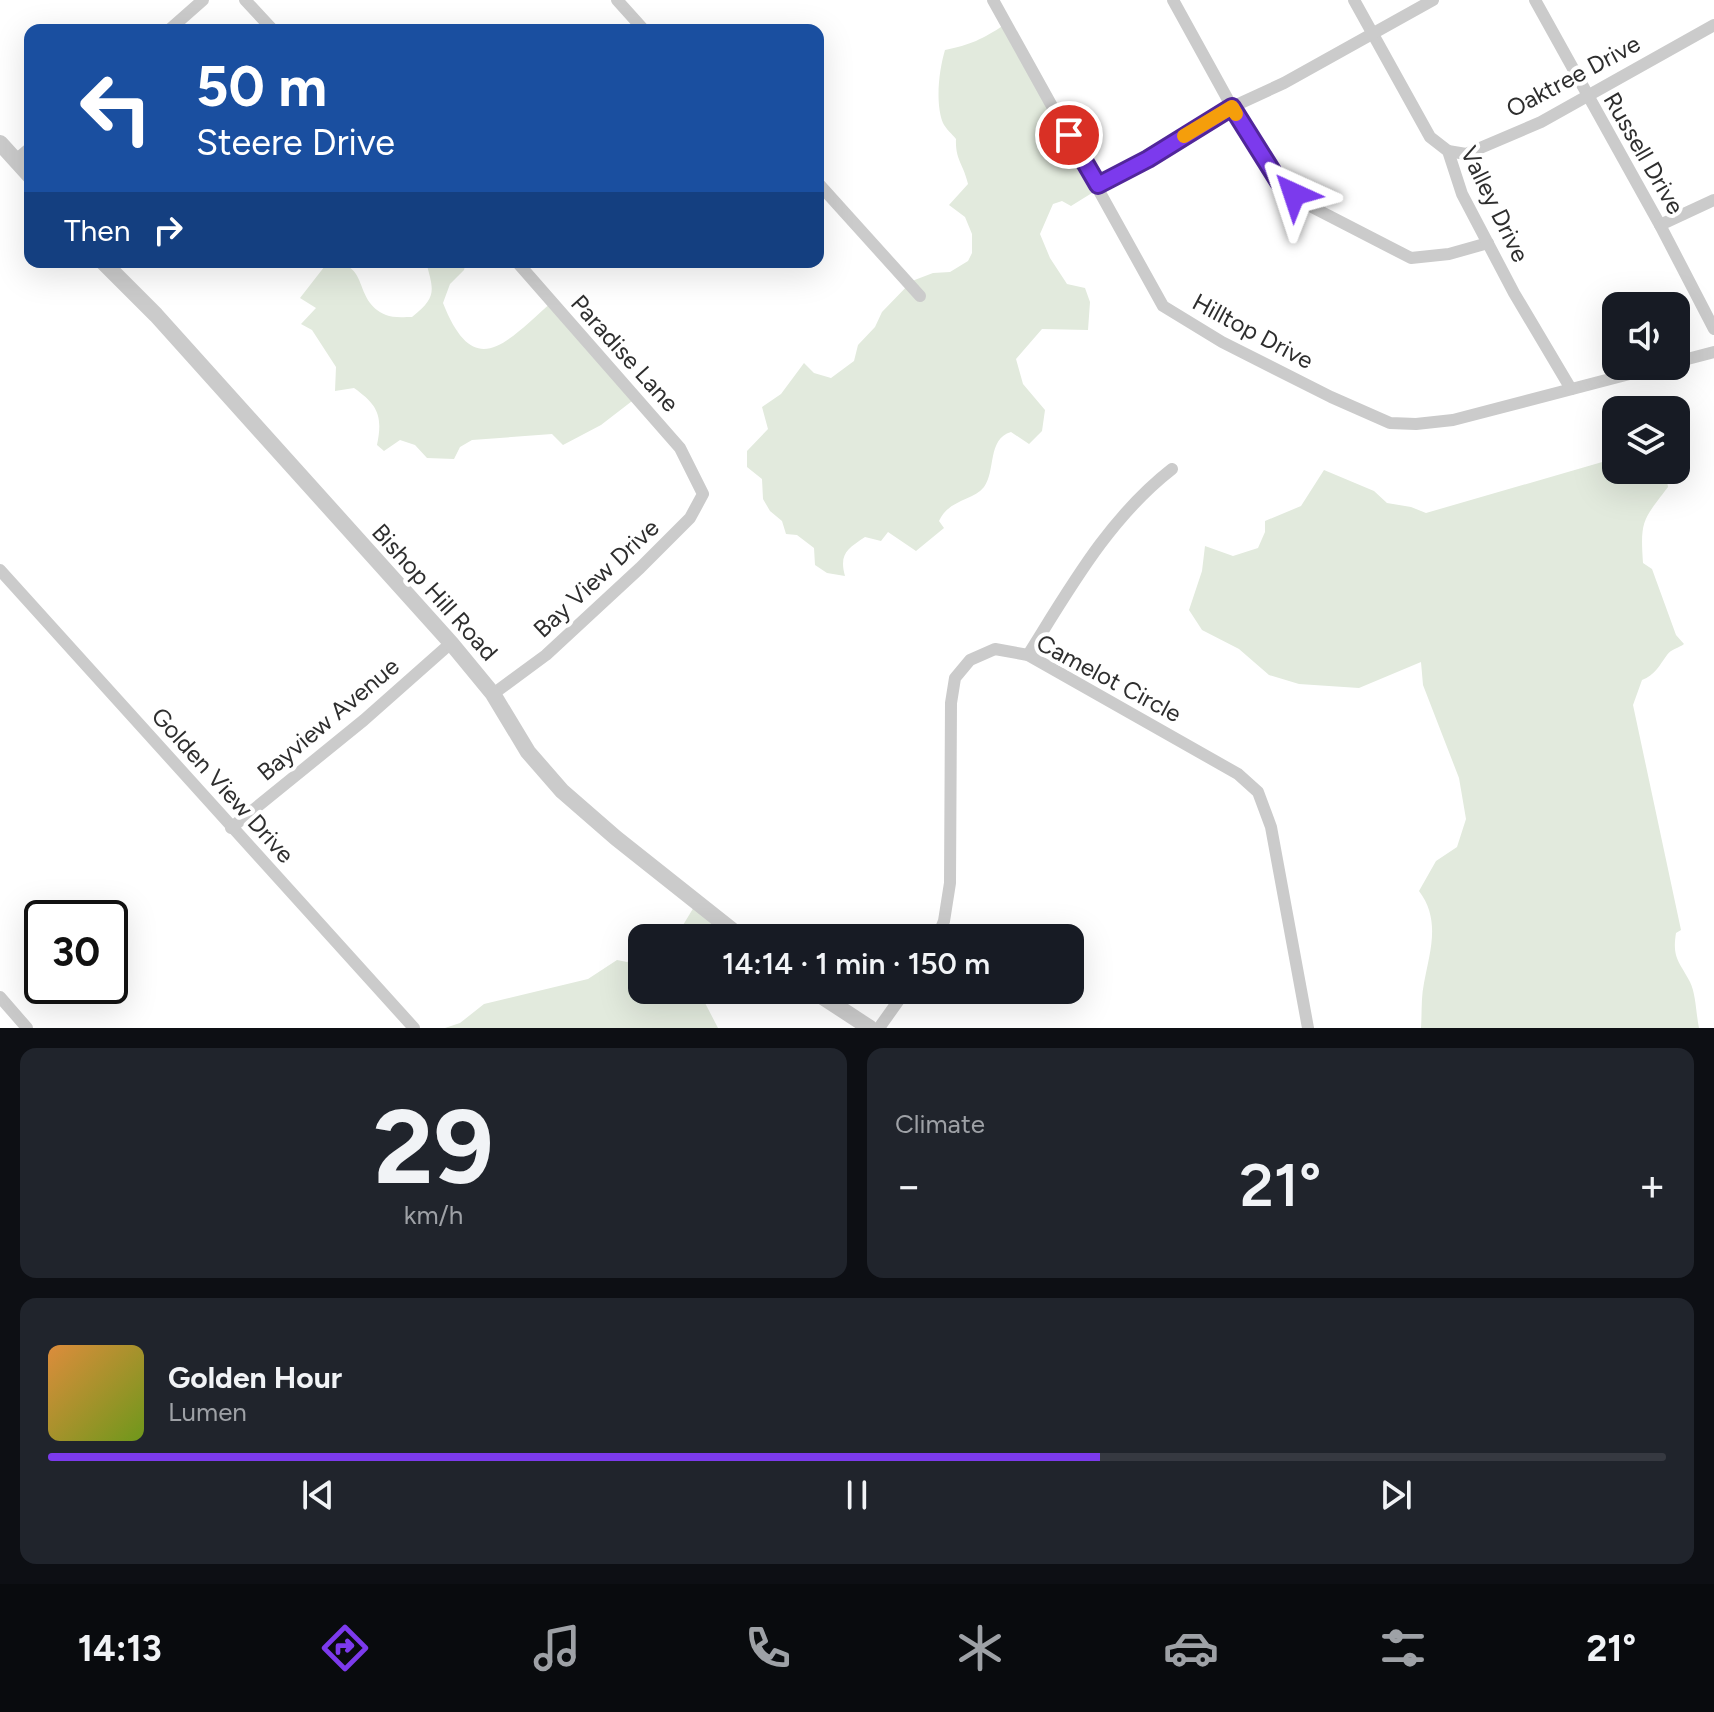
<!DOCTYPE html>
<meta charset="utf-8">
<style>
body{margin:0;font-family:Figtree,sans-serif;background:#20242c;color:#f1f3f6;height:100vh;display:flex;flex-direction:column;font-size:30px;white-space:nowrap}
*{box-sizing:border-box;margin:0}
p{font-size:26px;color:#9ea1a6}
.icon{flex:none;width:44px;height:44px;fill:none;stroke:currentColor;stroke-width:2;stroke-linecap:round;stroke-linejoin:round}
.map{position:relative;height:1028px;overflow:hidden}
.details{display:flex;flex-direction:column;gap:20px;padding:20px;background:#0d0f14;flex:1}
.details>*{flex:none}
.guide{position:absolute;left:24px;top:24px;width:800px;height:244px;border-radius:16px;box-shadow:0 8px 32px #0002;background:#1a4fa0;color:#fff;overflow:hidden}
.buttons{position:absolute;left:1602px;top:292px;display:grid;gap:16px}
.buttons a{display:grid;place-items:center;width:88px;height:88px;border-radius:16px;background:#171b24;box-shadow:0 8px 32px #0002;font-size:40px}
.speed{position:absolute;left:24px;top:900px;display:flex;gap:16px;font-size:40px;font-weight:700;text-align:center}
.speed>*{display:grid;place-content:center;width:104px;height:104px;border-radius:50%;background:#171b24;box-shadow:0 8px 32px #0002;line-height:1}
.speed .limit{border:4px solid #111;border-radius:12px;background:#fff;color:#111}
.pin{position:absolute;display:grid;place-items:center;width:68px;height:68px;color:#fff;margin:-34px;border:4px solid #fff;border-radius:50%;box-shadow:0 2px 8px #0007}
.me{position:absolute;width:88px;margin:-44px;rotate:318deg;stroke-linejoin:round;filter:drop-shadow(0 0 6px #0008)}
.turn{display:flex;align-items:center;gap:28px;height:168px;padding:0 40px;font-size:36px}
.turn .icon{width:104px;height:104px;stroke-width:2.5}
.turn b{display:block;font-size:56px;line-height:68px}
.then{display:flex;align-items:center;height:76px;padding:0 40px;background:#0003;gap:16px;font-size:30px}
.big{font-size:60px;font-weight:600;line-height:1.1}
.details .tile{flex:1;display:flex;flex-direction:column;justify-content:center;gap:12px;min-width:0;padding:0 28px;border-radius:16px;background:#20242c}
.details .dial{align-items:center;gap:0}
.dial b{font-size:104px;line-height:1}
.song{display:flex;align-items:center;gap:24px}
.cover{width:96px;height:96px;border-radius:12px;background:linear-gradient(135deg,hsl(30 70% 55%),hsl(80 70% 35%))}
.played{height:8px;border-radius:4px;background:linear-gradient(90deg,#7c3aed 65%,#363941 65%)}
.keys{display:flex;justify-content:space-around;direction:ltr}
.heat{display:flex;justify-content:space-between;align-items:center;font-size:44px;direction:ltr}
.details .tiles{flex:1;display:grid;gap:20px;grid-template-columns:1fr 1fr}
.tile:last-child{grid-column:span 2}
.trip{position:absolute;left:628px;top:924px;width:456px;height:80px;border-radius:16px;background:#171b24;box-shadow:0 8px 32px #0002;font-weight:600;line-height:80px;text-align:center}
.menu{display:flex;height:128px;justify-content:space-around;align-items:center;background:#090b0e;color:#9ea1a6}
.menu .icon{width:56px;height:56px}
.menu .selected{color:#7c3aed}
.menu b{font-size:36px;color:#f1f3f6}
.map>svg:first-child{display:block}
</style>
<div class="map">
<svg width="1714" height="1028" viewBox="0 0 1714 1028">
<rect width="100%" height="100%" fill="#fff"/>
<g fill="#e2eadd">
<path d="M1004 25 1100 188 1071 206 1062 201 1053 204 1040 234 1050 258 1067 284 1085 288 1090 302 1088 330 1042 329 1016 359 1023 384 1045 410 1042 431 1029 444 1011 432C987 439 996 471 984 487 973 501 949 499 939 521L944 528 916 551 888 532 881 541 865 537C847 549 839 554 845 576L827 573 815 565 814 548 797 535 786 534 782 521 770 511 763 499 762 479 747 467V451L768 429 762 407 781 394 804 363 814 373 831 378 854 361 858 345 875 327 882 312 912 281 933 273 950 272 968 261 972 253V234L965 217 949 205 968 184C964 165 955 160 956 139 952 134 946 129 943 123 935 103 939 70 945 50 970 45 983 39 1004 25Z"/>
<path d="M328 262C372 262 351 300 386 315 392 318 404 317 412 317 437 297 434 291 426 262H466L464 270 450 284 443 303C475 384 507 341 552 302L636 398 601 425 563 445 552 434 472 440 460 447 454 459 427 458 415 445 400 440 384 451 377 445C383 416 378 405 354 388L335 391 336 367 312 330 301 324 316 308 300 298Z"/>
<path d="M1616 458V470H1665L1668 487C1643 520 1640 520 1643 563L1652 569 1676 635 1684 644C1679 648 1671 649 1667 655 1659 666 1655 675 1642 680L1633 705 1681 930 1676 933C1672 958 1679 961 1690 982 1696 994 1696 1014 1699 1028H1421C1422 1013 1421 997 1424 983 1430 951 1441 920 1419 891L1436 861 1457 847 1466 819 1459 778 1423 685 1421 662 1359 688 1299 684 1269 675 1239 649 1202 630 1189 610 1202 571 1205 546 1233 556 1258 548 1265 532V521L1301 506 1324 470 1374 491 1387 503 1411 507 1426 513Z"/>
<polygon points="697,902 738,938 672,938 677,935"/>
<polygon points="642,954 642,990 704,990 704,1001 718,1028 445,1028 460,1023 484,1004 588,979 617,960 627,962"/>
</g>
<g fill="none" stroke-linecap="round" stroke-linejoin="round">
<g stroke="#cbcbcb" stroke-width="12">
<polyline points="245,0 273,30"/>
<polyline points="617,0 644,30"/>
<polyline points="993,0 1163,306 1222,342 1331,397 1390,423 1416,424 1453,420 1660,366"/>
<polyline points="1173,0 1232,107 1279,182 1310,206 1411,258 1449,254 1488,243"/>
<polyline points="1354,0 1430,137 1448,151 1462,194 1514,293 1571,389"/>
<polyline points="1535,0 1660,225 1714,329"/>
<polyline points="169,30 203,0"/>
<polyline points="1448,151 1466,154 1541,122 1714,25"/>
<polyline points="17,159 30,148"/>
<polyline points="818,183 920,296"/>
<polyline points="1098,185 1148,159 1232,107 1284,83 1433,0"/>
<polyline points="1660,225 1714,200"/>
<polyline points="1676,362 1714,352"/>
<polyline points="0,570 414,1028"/>
<path d="M1028 655C1070 588 1109 518 1172 469"/>
<polyline points="493,694 546,655 640,568 690,518 703,494 680,448 517,262"/>
<polyline points="231,828 364,720 451,643"/>
<polyline points="937,938 944,921 950,883 951,703 955,678 970,660 995,649 1028,655 1238,774 1258,792 1271,827 1308,1028"/>
<polyline points="0,997 27,1028"/>
<polyline points="879,1028 906,990"/>
</g>
<g stroke="#cbcbcb" stroke-width="16">
<polyline points="0,143 30,176"/>
<polyline points="103,262 156,315 451,643 493,694 528,752 562,791 616,838 742,938"/>
<polyline points="812,990 870,1028"/>
</g>
</g>
<g fill="none" stroke-linecap="round" stroke-linejoin="round">
<defs>
<polyline id="route" points="1069,135 1098,185 1148,159 1232,107 1279,182 1294,194"/>
</defs>
<use href="#route" stroke="#51269a" stroke-width="20"/>
<use href="#route" stroke="#7c3aed" stroke-width="14"/>
<polyline stroke="#f59e0b" stroke-width="14" points="1184,136 1232,107 1236,114"/>
</g>
<g text-anchor="middle" dominant-baseline="central" stroke-width="8" stroke-linejoin="round" paint-order="stroke">
<g font-size="24" fill="#2e2e2e" stroke="#fff">
<text transform="translate(1573 76) rotate(-28)">Oaktree Drive</text>
<text transform="translate(1644 153) rotate(60)">Russell Drive</text>
<text transform="translate(1495 204) rotate(64)">Valley Drive</text>
<text transform="translate(1253 331) rotate(28)">Hilltop Drive</text>
<text transform="translate(625 353) rotate(48)">Paradise Lane</text>
<text transform="translate(596 578) rotate(-43)">Bay View Drive</text>
<text transform="translate(435 592) rotate(48)">Bishop Hill Road</text>
<text transform="translate(1109 678) rotate(28)">Camelot Circle</text>
<text transform="translate(328 719) rotate(-40)">Bayview Avenue</text>
<text transform="translate(223 785) rotate(48)">Golden View Drive</text>
</g>
</g>
</svg>
<div class="buttons">
<a><svg class="icon" aria-label="sound" viewBox="0 0 24 24"><path d="M4 9h4l5-4v14l-5-4H4zM17 9q2 3 0 6"/></svg></a>
<a><svg class="icon" aria-label="layers" viewBox="0 0 24 24"><path d="M12 4l9 5-9 5-9-5zM3 14l9 5 9-5"/></svg></a>
</div>
<div class="speed"><div class="limit">30</div></div>
<div class="pin" style="left:1069px;top:135px;background:#d93025"><svg class="icon" aria-label="arrive" viewBox="0 0 24 24"><path d="M6 21V4h12l-3 4 3 4H6"/></svg></div>
<svg class="me" style="left:1294px;top:194px" viewBox="-20 -20 40 40"><path d="M0-17L14 15 0 8-14 15z" fill="#7c3aed" stroke="#fff" stroke-width="4"/></svg>
<div class="trip">14:14 · 1 min · 150 m</div>
<div class="guide">
<div class="turn"><svg class="icon" aria-label="left" viewBox="0 0 24 24"><path d="M17 20v-9H6M10 6l-5 5 5 5"/></svg><div><b>50 m</b>Steere Drive</div></div>
<div class="then">Then<svg class="icon" aria-label="right" viewBox="0 0 24 24"><path d="M7 20v-9h11M14 6l5 5-5 5"/></svg></div>
</div>
</div>
<section class="details">
<div class="tiles">
<div class="tile dial"><b>29</b><p>km/h</p></div>
<div class="tile"><p>Climate</p>
<div class="heat"><a>−</a><b class="big">21°</b><a>+</a></div>
</div>
<div class="tile">
<div class="song"><i class="cover"></i><div><b>Golden Hour</b><p>Lumen</p></div></div>
<div class="played"></div>
<div class="keys"><svg class="icon" aria-label="previous" viewBox="0 0 24 24"><path d="M18 5L8 12l10 7zM5 5v14"/></svg><svg class="icon" aria-label="pause" viewBox="0 0 24 24"><path d="M8 5v14M16 5v14"/></svg><svg class="icon" aria-label="next" viewBox="0 0 24 24"><path d="M6 5l10 7-10 7zM19 5v14"/></svg></div>
</div>
</div>
</section>
<nav class="menu">
<b>14:13</b>
<svg class="icon selected" aria-label="directions" viewBox="0 0 24 24"><path d="M12 3l9 9-9 9-9-9zM9 14v-3h6M13 9l2 2-2 2"/></svg>
<svg class="icon" aria-label="music" viewBox="0 0 24 24"><path d="M9 18V5l10-2v13"/><circle cx="6" cy="18" r="3"/><circle cx="16" cy="16" r="3"/></svg>
<svg class="icon" aria-label="phone" viewBox="0 0 24 24"><path d="M5 4h4l2 5-3 2q2 4 5 5l2-3 5 2v4C11 20 4 13 5 4z"/></svg>
<svg class="icon" aria-label="climate" viewBox="0 0 24 24"><path d="M12 3v18M4 7l16 10M4 17L20 7"/></svg>
<svg class="icon" aria-label="car" viewBox="0 0 24 24"><path d="M5 17H2v-5l4-1 3-4h7l3 4 3 1v5h-3M9 17h6M6 11h13"/><circle cx="7" cy="17" r="2"/><circle cx="17" cy="17" r="2"/></svg>
<svg class="icon" aria-label="filters" viewBox="0 0 24 24"><path d="M4 7h16M4 17h16"/><circle cx="9" cy="7" r="2"/><circle cx="15" cy="17" r="2"/></svg>
<b>21°</b>
</nav>
